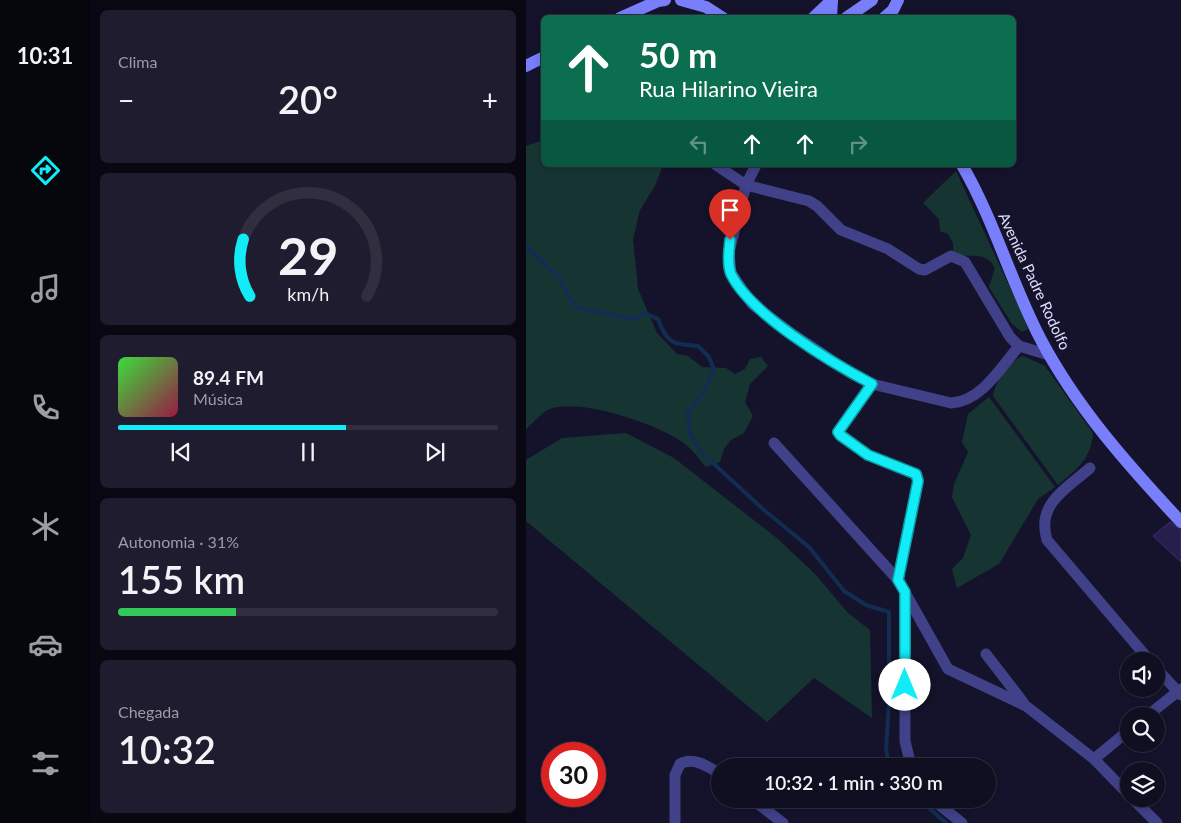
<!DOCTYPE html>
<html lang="pt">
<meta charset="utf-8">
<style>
body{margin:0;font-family:Lato,sans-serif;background:#1e1c2e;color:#f1f3f6;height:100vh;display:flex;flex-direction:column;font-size:19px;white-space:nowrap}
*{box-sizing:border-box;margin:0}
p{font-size:16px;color:#9c9ca5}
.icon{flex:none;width:28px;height:28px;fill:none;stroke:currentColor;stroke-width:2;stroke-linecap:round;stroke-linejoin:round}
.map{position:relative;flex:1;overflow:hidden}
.drawer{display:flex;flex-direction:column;gap:10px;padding:10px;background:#090812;width:436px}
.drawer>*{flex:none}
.guide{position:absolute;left:15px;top:15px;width:475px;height:152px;border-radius:8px;box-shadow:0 2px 8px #0003,0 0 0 1px #302e3f;background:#0b6e4f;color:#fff;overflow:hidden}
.fabs{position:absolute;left:594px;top:652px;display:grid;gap:10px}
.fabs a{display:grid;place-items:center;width:45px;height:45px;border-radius:50%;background:#100e21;box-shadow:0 2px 8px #0003,0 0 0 1px #302e3f;font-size:25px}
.speed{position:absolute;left:15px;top:742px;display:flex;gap:10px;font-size:25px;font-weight:700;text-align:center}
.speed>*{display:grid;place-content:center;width:65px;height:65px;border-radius:50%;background:#100e21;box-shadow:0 2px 8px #0003,0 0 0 1px #302e3f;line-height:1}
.speed .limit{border:8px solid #d22;background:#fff;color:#111}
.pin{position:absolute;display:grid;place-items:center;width:42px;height:42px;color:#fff;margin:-51px -21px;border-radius:50% 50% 50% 0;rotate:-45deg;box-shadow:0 0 5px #0007}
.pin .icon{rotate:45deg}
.me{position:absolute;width:55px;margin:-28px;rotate:0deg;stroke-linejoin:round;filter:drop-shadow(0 0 4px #0008)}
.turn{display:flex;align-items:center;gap:18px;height:105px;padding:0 15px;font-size:22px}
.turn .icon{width:65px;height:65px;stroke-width:2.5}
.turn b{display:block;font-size:35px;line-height:42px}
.lanes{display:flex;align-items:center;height:48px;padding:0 15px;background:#0003;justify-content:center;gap:25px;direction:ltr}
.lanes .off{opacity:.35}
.big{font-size:38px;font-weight:600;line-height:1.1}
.drawer .widget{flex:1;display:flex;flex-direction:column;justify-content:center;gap:8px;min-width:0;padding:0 18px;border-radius:8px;background:#1e1c2e}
.drawer .dial{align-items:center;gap:0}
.dial svg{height:130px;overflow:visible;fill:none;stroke:#302e3f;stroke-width:7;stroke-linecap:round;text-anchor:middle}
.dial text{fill:#f1f3f6;stroke:none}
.song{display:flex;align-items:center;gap:15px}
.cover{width:60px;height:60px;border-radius:8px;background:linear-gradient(135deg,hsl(120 70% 55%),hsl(340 70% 35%))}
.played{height:5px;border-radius:2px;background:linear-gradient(90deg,#12ecf6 60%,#302e3f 60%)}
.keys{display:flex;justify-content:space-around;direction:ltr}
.heat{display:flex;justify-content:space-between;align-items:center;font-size:28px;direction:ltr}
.charge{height:8px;border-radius:4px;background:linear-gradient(90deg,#34c759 31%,#302e3f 0)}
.trip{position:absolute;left:185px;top:758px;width:285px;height:50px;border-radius:25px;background:#100e21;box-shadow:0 2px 8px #0003,0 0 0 1px #302e3f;font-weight:600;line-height:50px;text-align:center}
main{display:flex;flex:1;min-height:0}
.tab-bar{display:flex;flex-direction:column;width:90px;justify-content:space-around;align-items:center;background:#06060d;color:#9c9ca5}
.tab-bar .icon{width:35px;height:35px}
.tab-bar .selected{color:#12ecf6}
.tab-bar b{font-size:22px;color:#f1f3f6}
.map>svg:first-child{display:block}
</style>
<main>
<nav class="tab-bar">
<b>10:31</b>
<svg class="icon selected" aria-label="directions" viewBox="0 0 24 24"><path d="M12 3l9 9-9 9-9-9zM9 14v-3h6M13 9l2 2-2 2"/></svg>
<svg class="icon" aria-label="music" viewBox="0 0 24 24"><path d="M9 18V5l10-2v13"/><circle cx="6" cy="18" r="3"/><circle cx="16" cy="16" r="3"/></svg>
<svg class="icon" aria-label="phone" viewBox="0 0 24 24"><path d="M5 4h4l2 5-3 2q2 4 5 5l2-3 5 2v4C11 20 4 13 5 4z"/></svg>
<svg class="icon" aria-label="climate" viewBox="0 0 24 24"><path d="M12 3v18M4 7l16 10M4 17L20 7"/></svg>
<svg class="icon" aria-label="car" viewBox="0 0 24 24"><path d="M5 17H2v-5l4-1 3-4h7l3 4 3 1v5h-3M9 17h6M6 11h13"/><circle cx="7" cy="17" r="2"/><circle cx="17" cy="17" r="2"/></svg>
<svg class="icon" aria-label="filters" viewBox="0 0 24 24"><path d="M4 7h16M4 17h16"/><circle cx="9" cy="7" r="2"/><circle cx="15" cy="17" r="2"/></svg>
</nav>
<section class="drawer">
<div class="widget"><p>Clima</p>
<div class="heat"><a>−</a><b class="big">20°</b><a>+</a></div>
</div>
<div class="widget dial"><svg viewBox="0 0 100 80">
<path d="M14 69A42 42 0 1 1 86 69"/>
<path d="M14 69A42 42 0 0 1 10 34" stroke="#12ecf6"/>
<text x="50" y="56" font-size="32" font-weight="700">29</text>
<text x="50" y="72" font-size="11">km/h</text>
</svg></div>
<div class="widget">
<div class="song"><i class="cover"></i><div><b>89.4 FM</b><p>Música</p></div></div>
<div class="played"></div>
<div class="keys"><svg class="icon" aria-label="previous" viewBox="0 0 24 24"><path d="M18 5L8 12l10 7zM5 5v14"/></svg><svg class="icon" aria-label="pause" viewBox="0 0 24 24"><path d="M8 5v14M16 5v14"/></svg><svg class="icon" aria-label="next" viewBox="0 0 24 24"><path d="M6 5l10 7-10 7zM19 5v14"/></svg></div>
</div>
<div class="widget"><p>Autonomia · 31%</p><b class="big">155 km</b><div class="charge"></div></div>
<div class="widget"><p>Chegada</p><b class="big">10:32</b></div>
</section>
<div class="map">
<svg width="655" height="823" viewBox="0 0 655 823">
<rect width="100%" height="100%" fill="#15132c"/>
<g fill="#163532">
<path d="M17 140 18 165H137L129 186 114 210 107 239 112 289 131 333 151 354 162 356 176 367 200 368 209 374 219 369 224 359 235 357 242 366 224 384 219 402 227 416 218 433 205 440 198 449 194 462 180 467C171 456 163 445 150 438 124 422 53 398 24 409 16 412 7 423 0 429V146Z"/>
<path d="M430 171 497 316 502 329 496 332 486 324 463 287 469 268C461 253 448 256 433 256L427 251V243L422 234 414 231 413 219 397 203Z"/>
<path d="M497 356 519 366 567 433C566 458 550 470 532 485L467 396C469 382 483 361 497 356Z"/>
<polygon points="463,397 529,487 512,499 473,564 431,588 426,569 437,558 445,535 426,497 428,484 442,452 436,442 442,414"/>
<polygon points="100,433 148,458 252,539 290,575 322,613 344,630 346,718 288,678 241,722 0,521 0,460 36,438"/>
</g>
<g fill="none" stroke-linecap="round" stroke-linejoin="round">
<g stroke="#122d51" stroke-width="4">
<path d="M0 246 34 278 45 301 53 308 107 319 119 313 132 319C141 344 147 344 172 346L183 357 188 370 177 393 162 412 164 434 174 451 238 510 283 547 318 591 340 605 363 612V703L360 749 363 766"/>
<polyline points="393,799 420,823"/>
</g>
</g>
<polygon fill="#261f4c" stroke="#3c3277" points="644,522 655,530 655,562 627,536"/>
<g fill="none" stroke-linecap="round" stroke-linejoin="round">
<g stroke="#404188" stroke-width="11">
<polyline points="190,165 220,185 283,201 291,206 315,230 362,249 393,269 399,270 425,256 439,262 484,337 493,346 523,355"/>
<path d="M230 165 220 185 203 252 205 273 226 304 265 333 325 373 346 384 425 403C456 401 475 367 493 346"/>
<polyline points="346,384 312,432 342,455 390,475 392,481 372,580 422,669 500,706 568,759 602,794"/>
<polyline points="248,443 372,580"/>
<path d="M564 468C540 489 510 504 521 540L624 661"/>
<polyline points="379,594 379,741 385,766"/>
<polyline points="460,654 497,702"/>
<polyline points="630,668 655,695"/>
<polyline points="621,716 655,689"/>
<polyline points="568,759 602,731"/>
<polyline points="226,799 257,823"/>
<polyline points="406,799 436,823"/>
<polyline points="607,799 631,823"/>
<path d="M149 823V775L154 764C167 756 183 767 194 774"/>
</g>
<g stroke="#797efa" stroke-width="12">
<polyline points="155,0 180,7 197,18"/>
<polyline points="94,18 132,1 139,0"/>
<polyline points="287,18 306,0"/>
<polyline points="305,18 306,0"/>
<polyline points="320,18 346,0"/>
<polyline points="358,18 367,10 372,0"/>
<polyline points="0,66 18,57"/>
<path d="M436 165C468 220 485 282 514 338 550 407 602 465 655 522"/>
</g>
</g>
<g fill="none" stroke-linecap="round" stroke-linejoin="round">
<defs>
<path id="route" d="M204 240C203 250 201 264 205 274 224 314 306 363 346 384L312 432 314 435 342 455 390 474 392 481 372 580 379 592V685"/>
</defs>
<use href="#route" stroke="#0c99a0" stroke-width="12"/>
<use href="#route" stroke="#12ecf6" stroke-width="9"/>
</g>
<g text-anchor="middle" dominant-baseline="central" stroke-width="5" stroke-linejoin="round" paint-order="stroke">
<g font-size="15" fill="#e0defe" stroke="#15132c">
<text transform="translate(509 281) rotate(65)">Avenida Padre Rodolfo</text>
</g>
</g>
</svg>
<div class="fabs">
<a><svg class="icon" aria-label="sound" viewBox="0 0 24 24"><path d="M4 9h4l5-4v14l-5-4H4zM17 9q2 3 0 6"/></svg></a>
<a><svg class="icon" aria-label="search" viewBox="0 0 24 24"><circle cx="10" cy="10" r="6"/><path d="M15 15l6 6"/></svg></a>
<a><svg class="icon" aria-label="layers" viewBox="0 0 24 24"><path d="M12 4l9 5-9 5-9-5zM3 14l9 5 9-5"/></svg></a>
</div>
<div class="speed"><div class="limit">30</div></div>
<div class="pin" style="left:204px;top:240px;background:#d93025"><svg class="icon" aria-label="arrive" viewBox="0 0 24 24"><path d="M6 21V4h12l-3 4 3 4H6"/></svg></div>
<svg class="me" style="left:379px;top:685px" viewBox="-20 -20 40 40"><circle r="19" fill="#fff"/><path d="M0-13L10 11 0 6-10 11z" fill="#12ecf6"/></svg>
<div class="trip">10:32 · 1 min · 330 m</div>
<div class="guide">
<div class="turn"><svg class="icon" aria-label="ahead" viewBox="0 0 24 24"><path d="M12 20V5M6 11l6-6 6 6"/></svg><div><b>50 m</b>Rua Hilarino Vieira</div></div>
<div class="lanes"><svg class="icon off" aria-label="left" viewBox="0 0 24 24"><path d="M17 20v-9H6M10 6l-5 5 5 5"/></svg><svg class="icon" aria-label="ahead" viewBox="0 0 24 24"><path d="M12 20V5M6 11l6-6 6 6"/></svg><svg class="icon" aria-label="ahead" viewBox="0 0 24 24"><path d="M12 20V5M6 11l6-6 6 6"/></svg><svg class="icon off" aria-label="right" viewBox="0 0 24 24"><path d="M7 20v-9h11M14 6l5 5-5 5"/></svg></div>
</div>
</div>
</main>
